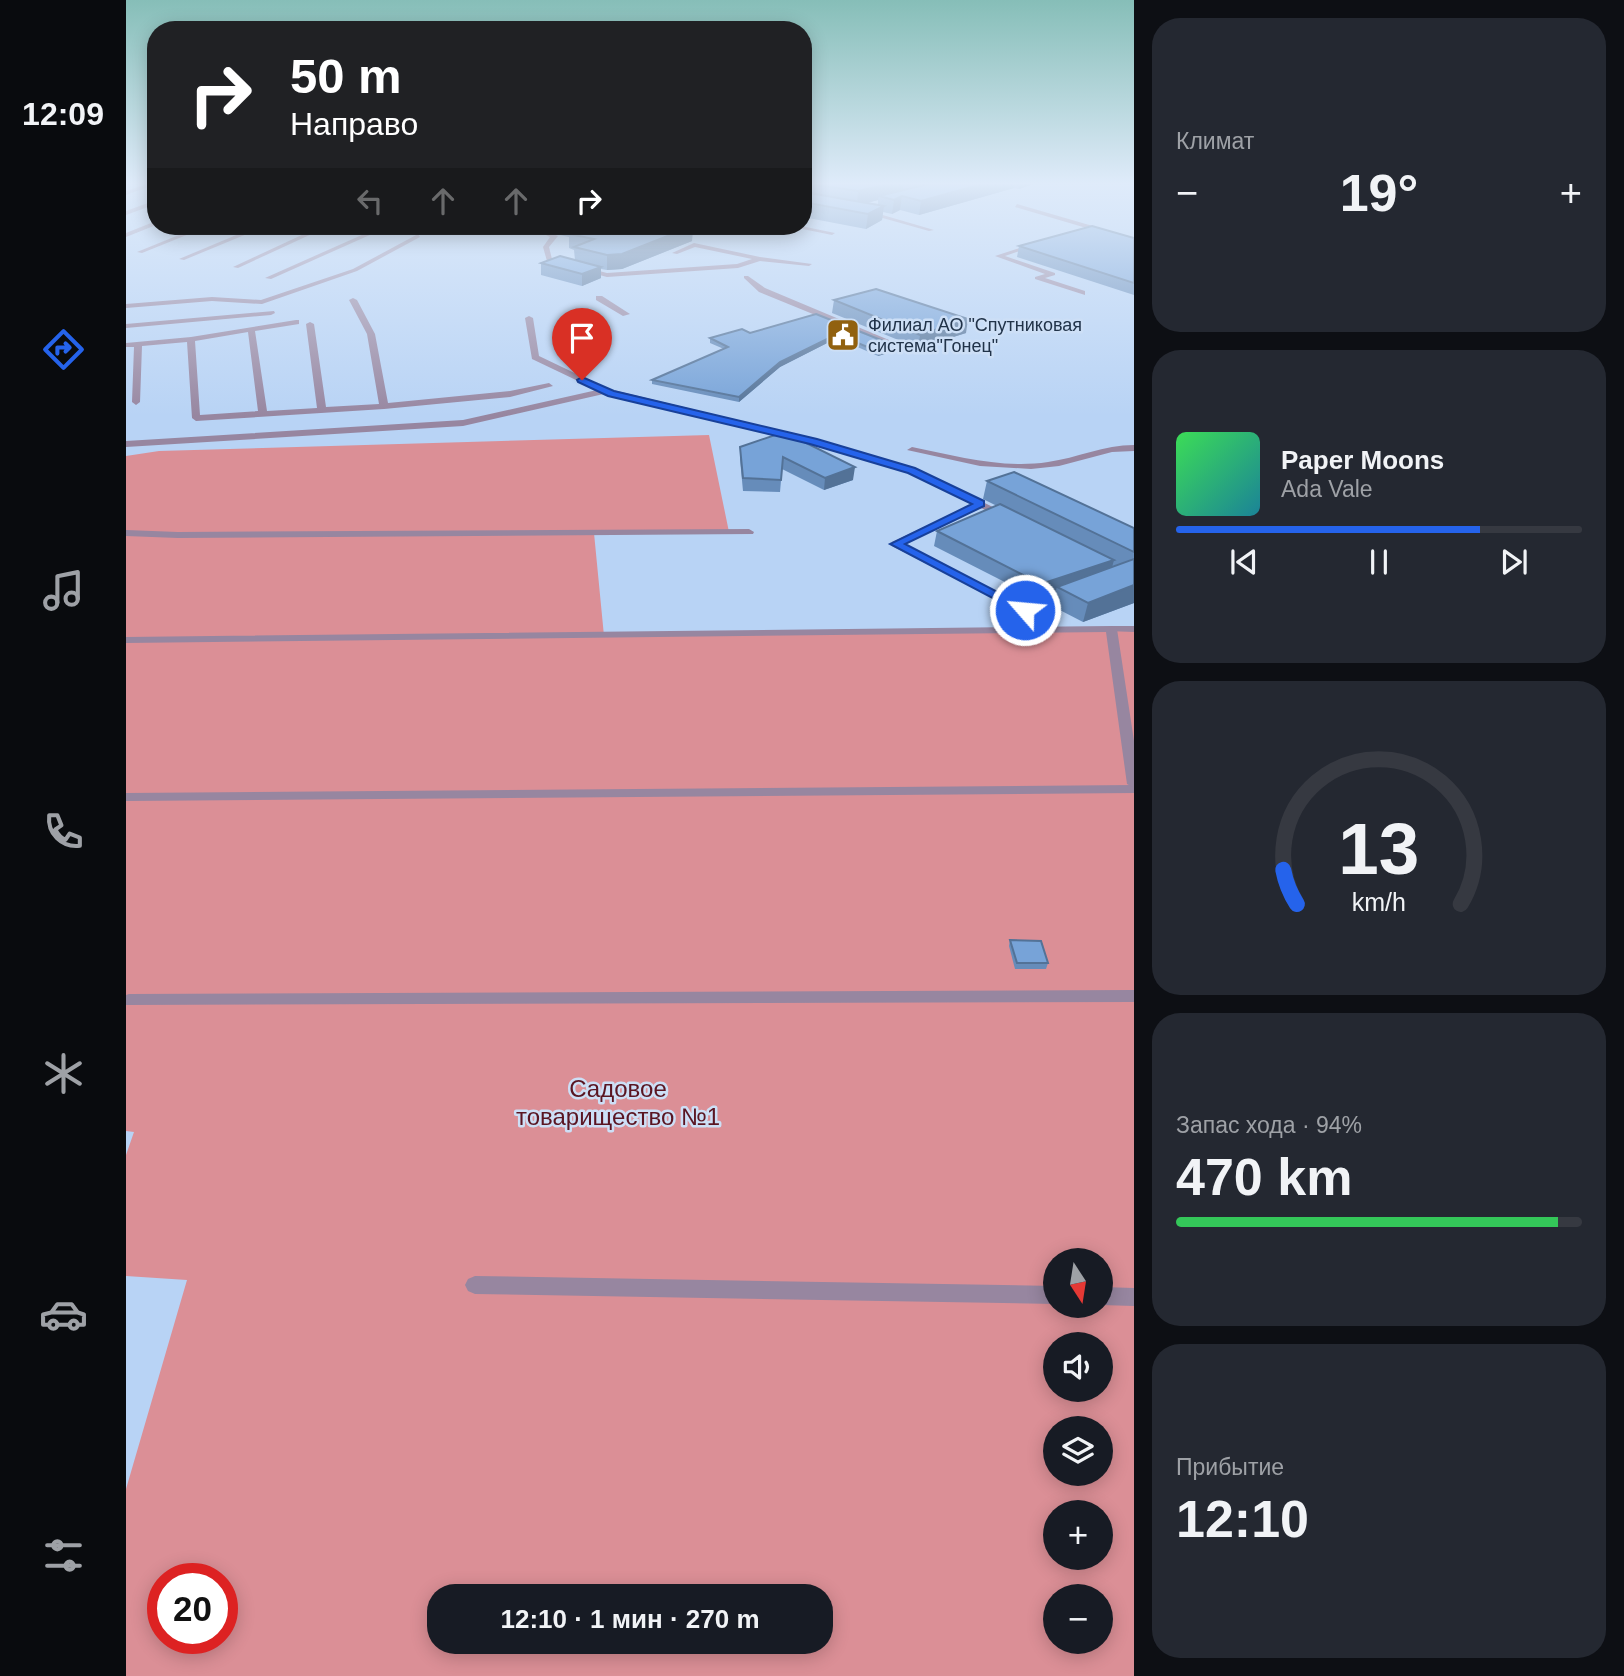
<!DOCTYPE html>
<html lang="ru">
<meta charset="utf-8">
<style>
body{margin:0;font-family:Helvetica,sans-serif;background:#242831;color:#f1f3f6;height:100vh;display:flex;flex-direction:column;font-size:26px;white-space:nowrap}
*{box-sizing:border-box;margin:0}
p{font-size:23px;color:#9ea1a6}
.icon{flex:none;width:38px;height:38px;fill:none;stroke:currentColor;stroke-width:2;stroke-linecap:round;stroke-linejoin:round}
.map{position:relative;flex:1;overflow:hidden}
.sheet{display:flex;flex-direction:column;gap:18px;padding:18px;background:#0d0f14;width:490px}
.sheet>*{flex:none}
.guide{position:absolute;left:21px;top:21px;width:665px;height:214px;border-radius:28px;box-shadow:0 4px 18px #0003;background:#202124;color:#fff;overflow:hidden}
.needle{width:46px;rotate:168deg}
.buttons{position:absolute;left:917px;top:1248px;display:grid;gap:14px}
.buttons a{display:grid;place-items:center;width:70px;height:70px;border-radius:50%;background:#171b24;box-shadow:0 4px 18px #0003;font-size:35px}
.speed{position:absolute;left:21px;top:1563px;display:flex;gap:14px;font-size:35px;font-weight:700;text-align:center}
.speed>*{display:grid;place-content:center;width:91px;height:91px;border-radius:50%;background:#171b24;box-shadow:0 4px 18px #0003;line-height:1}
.speed .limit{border:10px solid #d22;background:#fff;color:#111}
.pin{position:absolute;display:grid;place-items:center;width:60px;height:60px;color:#fff;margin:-72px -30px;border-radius:50% 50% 50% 0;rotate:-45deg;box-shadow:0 0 7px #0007}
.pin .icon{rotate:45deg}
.me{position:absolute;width:77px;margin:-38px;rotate:297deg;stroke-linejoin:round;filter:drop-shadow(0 0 5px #0008)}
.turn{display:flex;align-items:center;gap:24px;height:147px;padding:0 28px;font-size:32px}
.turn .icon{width:91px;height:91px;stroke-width:2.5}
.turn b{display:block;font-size:49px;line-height:60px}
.lanes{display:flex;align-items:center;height:66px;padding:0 28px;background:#0003;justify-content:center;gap:35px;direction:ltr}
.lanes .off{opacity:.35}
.big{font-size:52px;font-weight:700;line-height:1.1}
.sheet .card{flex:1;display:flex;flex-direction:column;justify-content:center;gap:10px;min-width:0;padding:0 24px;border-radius:28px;background:#242831}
.sheet .dial{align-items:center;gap:0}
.dial svg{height:182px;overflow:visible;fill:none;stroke:#363941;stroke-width:7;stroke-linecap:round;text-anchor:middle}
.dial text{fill:#f1f3f6;stroke:none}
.song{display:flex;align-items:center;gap:21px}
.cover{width:84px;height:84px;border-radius:10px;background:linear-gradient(135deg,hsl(130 70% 55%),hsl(190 70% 35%))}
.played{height:7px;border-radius:4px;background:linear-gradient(90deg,#2563eb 75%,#363941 75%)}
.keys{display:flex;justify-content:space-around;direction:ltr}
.heat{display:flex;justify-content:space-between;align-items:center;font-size:38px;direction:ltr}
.charge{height:10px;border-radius:5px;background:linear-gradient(90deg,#34c759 94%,#363941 0)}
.trip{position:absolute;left:301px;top:1584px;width:406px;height:70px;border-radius:28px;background:#171b24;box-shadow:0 4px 18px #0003;font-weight:700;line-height:70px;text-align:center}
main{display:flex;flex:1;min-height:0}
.tabs{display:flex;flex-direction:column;width:126px;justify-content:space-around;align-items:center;background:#090b0e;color:#9ea1a6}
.tabs .icon{width:49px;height:49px}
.tabs .current{color:#2563eb}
.tabs b{font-size:32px;color:#f1f3f6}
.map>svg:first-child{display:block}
</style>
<main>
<nav class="tabs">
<b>12:09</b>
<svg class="icon current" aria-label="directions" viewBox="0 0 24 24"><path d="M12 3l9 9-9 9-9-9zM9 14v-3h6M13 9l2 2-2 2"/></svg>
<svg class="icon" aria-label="music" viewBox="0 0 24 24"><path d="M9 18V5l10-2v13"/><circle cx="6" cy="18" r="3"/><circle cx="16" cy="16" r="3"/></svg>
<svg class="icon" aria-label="phone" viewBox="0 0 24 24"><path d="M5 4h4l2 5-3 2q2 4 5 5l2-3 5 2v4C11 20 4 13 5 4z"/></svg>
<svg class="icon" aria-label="climate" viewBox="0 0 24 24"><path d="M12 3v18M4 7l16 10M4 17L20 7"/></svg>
<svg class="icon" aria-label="car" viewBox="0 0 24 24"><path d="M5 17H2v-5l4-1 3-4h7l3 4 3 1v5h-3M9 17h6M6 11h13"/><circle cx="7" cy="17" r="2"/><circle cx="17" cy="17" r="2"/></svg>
<svg class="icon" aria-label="filters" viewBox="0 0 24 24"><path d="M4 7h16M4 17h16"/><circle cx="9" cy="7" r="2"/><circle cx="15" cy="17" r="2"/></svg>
</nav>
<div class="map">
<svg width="1008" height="1676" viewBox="0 0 1008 1676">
<rect width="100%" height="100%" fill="#b8d3f5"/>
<path fill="#db8f96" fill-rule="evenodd" d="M583 435 603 532 468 533 478 636 1008 629V1676H0V1489L61 1280 0 1276V1155L8 1132 0 1131V456L33 451ZM929 1260H975V1306H929ZM929 1344H975V1390H929ZM929 1428H975V1474H929ZM929 1512H975V1558H929ZM37 1578H96V1638H37ZM313 1596H695V1642H313ZM929 1596H975V1642H929Z"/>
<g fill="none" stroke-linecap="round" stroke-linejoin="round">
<g fill="#9786a0" fill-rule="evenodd">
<polygon points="30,181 30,184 0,195 0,191"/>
<polygon points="30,200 30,204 0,215 0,211"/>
<polygon points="891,204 1008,238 1008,242 889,207"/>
<polygon points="739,211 743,211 808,230 803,231 739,213"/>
<polygon points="30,221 30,225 0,237 0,233"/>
<polygon points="75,226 83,226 16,253 11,252"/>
<polygon points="132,226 140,226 58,260 53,259"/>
<polygon points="195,226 203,226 112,268 107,267"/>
<polygon points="256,226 264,226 145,279 139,278"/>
<polygon points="435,226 443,226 427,234 432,236 423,247 426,259 481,273 611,264 626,259 569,247 551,254 546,253 568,243 634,257 686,264 683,266 634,261 612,268 481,277 421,261 417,247 424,237 418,234"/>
<polygon points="662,226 675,226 709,233 706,235"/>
<polygon points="292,234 294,237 231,271 136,304 86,301 0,308 0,304 86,297 135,300 227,269"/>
<polygon points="906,244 911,245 879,256 929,273 929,275 919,278 959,291 959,295 909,279 909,277 919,274 869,256"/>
<polygon points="618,276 622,276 639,288 782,348 775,350 633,292 618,278"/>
<polygon points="470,296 476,296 504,314 497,316 470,300"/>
<path d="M227 298 231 300 249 334 262 403 384 391 423 383 427 386 384 397 258 409 70 421 66 418 61 342 16 346 14 402 10 405 6 402 8 347H0V343L65 337 170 320H173V324L129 331 141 411 191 408 180 324 184 322 188 324 200 407 253 404 241 334 223 300ZM122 332 132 411 74 415 69 341Z"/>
<polygon points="148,311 149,313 145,315 0,328 0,324"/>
<polygon points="479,388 690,439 788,468 885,516 876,518 855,508 778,544 900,606 945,591 950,594 903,612 895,612 766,546 766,542 847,504 782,472 684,443 476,393 475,391"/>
<path d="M1008 445V451L986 452 933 466 905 469 854 466 781 450 786 447C830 456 877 469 922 462 951 458 978 445 1008 445Z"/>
<polygon points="623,529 628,532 627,534 52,538 0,536 0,530 52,532"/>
<polygon points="985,626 1008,626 1008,632 981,631 979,629"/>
<polygon points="1008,785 1008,793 0,801 0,793"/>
<polygon points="1008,990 1008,1002 0,1005 0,995 3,994"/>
<polygon points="349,1276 929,1286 929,1304 349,1294 342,1291 339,1285 342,1279"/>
<polygon points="975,1287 1008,1288 1008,1306 975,1305"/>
</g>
<g fill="#9786a0" fill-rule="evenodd">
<polygon points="403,316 407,318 413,356 482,389 482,393 337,426 0,447 0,441 337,420 471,390 406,359 399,318"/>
<polygon points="985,626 991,629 1008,741 1008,788 1001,784 980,632 0,643 0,637"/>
</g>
</g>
<g fill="#668cba" fill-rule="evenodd">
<path d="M677 181H915L893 189 888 188 793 215 774 210 766 214 757 212 756 220 740 229 677 217ZM752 200V204L742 203Z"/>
<polygon points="395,226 429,226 418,231"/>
<polygon points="434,226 567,226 566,241 496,269 481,270 475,269 475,278 456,286 415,275 415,263 449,260 448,250 443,248 443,237 434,235"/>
<polygon points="1008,238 1008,295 891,257 893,246"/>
<polygon points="708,300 840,333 792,348 706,313"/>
<polygon points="690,314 770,346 769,351 752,356 711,338 654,367 613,402 526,384 526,380 598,349 584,343 584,338 624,333"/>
<polygon points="658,432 727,480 698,490 656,469 654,492 617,491 614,459 614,447"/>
<polygon points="861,481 1008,528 1008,603 957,622 926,606 929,593 912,599 808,546 811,531 871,506 857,499"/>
<polygon points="884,940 922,963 920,969 889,969 883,946"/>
</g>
<g fill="#537297">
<polygon points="778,181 776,194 753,196 752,200 731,205 732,191"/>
<polygon points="796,181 838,181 795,190"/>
<polygon points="867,181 889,181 888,188 793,215 795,201"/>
<polygon points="894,181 915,181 893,189"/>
<polygon points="776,196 774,210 766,214 768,200"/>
<polygon points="758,206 756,220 740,229 742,214"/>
<polygon points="418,226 429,226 418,231"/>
<polygon points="567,226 566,241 496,269 481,270 481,255"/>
<polygon points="475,267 475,278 456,286 456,274"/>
<polygon points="842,319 840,333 792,348 794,335"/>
<polygon points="711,334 711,338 654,367 613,402 613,397 654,362"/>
<polygon points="770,346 769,351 752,356 753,352"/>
<polygon points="729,467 727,480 698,490 699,478"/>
<polygon points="988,560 984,575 931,587 929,593 912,599 915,584"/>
<polygon points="1008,585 1008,603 957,622 962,603"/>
</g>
<g fill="#77a3d8" stroke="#537297" stroke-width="2">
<polygon points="677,181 777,181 732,191 677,183"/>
<polygon points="814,181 867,181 795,201 776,196 768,200 753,196"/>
<polygon points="677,189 678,192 758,206 742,214 677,202"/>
<polygon points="456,226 567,226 496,254 481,255 448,247 468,239 443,234 460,227"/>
<polygon points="966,226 1008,238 1008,283 893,246"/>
<polygon points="434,256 475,267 456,274 415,263"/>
<polygon points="750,289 842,319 794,335 708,300"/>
<polygon points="690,314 770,346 753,352 711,334 654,362 613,397 526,380 602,347 584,338 616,329 624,333"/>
<polygon points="658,432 729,467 699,478 657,457 655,480 617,478 614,447"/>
<polygon points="888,472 1008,528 1008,552 861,481"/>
<polygon points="874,504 988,560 915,584 811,531"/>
<polygon points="1008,559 1008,585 962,603 931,587"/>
<polygon points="884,940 915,941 922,963 891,963"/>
</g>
<linearGradient id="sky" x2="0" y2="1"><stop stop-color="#86beb8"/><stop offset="0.44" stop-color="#dfebfa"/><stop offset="1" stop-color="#dfebfa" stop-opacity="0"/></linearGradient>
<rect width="1008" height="416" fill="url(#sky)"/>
<polygon fill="#2563eb" stroke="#184099" stroke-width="2" points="456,377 488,391 691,439 789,468 858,501 858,506 779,544 906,610 899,614 895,613 764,544 846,504 782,473 684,444 482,396 452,382 451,380"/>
<defs>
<symbol id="civic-square" viewBox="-11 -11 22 22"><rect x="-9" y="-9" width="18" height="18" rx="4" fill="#91610f" stroke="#cddff6"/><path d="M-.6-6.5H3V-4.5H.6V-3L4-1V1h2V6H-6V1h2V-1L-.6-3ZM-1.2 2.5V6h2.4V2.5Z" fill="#fff"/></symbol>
</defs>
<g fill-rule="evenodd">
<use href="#civic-square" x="698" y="316" width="38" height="38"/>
</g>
<g text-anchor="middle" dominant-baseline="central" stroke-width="5" stroke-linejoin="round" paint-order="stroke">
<g font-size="18" fill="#213349" stroke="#cddff6" text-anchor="start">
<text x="742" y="325">Филиал АО "Спутниковая<tspan x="742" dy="21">система"Гонец"</tspan></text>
</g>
<g font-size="24" fill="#5a1522" stroke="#cddff6">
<text x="492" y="1088">Садовое<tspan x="492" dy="28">товарищество №1</tspan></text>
</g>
</g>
</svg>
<div class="buttons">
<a><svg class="needle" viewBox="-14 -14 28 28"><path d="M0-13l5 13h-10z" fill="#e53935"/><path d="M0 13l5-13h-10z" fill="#9ea1a6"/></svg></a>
<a><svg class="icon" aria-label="sound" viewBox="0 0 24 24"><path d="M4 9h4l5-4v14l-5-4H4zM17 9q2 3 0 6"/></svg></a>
<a><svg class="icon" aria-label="layers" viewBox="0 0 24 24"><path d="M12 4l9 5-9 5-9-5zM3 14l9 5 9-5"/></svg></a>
<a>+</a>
<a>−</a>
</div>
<div class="speed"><div class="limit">20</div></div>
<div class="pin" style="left:456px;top:380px;background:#d93025"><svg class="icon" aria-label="arrive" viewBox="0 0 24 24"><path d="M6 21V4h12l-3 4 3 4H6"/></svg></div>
<svg class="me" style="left:899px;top:610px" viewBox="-20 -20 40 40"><circle r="17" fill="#2563eb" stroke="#fff" stroke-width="3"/><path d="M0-11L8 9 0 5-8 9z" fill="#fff"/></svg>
<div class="trip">12:10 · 1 мин · 270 m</div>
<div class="guide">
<div class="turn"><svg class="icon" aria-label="right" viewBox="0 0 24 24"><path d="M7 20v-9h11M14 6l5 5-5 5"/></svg><div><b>50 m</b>Направо</div></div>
<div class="lanes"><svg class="icon off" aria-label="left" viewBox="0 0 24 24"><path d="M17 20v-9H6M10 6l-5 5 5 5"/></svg><svg class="icon off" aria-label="ahead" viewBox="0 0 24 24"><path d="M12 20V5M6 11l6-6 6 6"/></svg><svg class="icon off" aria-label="ahead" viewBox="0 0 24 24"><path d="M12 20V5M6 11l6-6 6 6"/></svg><svg class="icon" aria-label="right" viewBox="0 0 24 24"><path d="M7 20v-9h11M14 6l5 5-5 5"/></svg></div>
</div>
</div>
<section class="sheet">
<div class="card"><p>Климат</p>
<div class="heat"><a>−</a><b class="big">19°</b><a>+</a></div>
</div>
<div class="card">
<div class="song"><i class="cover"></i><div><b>Paper Moons</b><p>Ada Vale</p></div></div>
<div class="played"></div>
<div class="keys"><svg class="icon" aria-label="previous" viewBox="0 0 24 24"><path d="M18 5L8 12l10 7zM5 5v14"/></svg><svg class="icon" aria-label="pause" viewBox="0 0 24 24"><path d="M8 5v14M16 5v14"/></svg><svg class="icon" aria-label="next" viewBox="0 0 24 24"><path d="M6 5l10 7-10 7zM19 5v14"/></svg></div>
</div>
<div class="card dial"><svg viewBox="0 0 100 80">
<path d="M14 69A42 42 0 1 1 86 69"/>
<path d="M14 69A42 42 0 0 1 8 54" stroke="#2563eb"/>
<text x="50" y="56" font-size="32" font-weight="700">13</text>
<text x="50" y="72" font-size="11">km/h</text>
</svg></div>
<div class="card"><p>Запас хода · 94%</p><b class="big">470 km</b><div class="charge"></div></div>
<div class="card"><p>Прибытие</p><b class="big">12:10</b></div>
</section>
</main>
